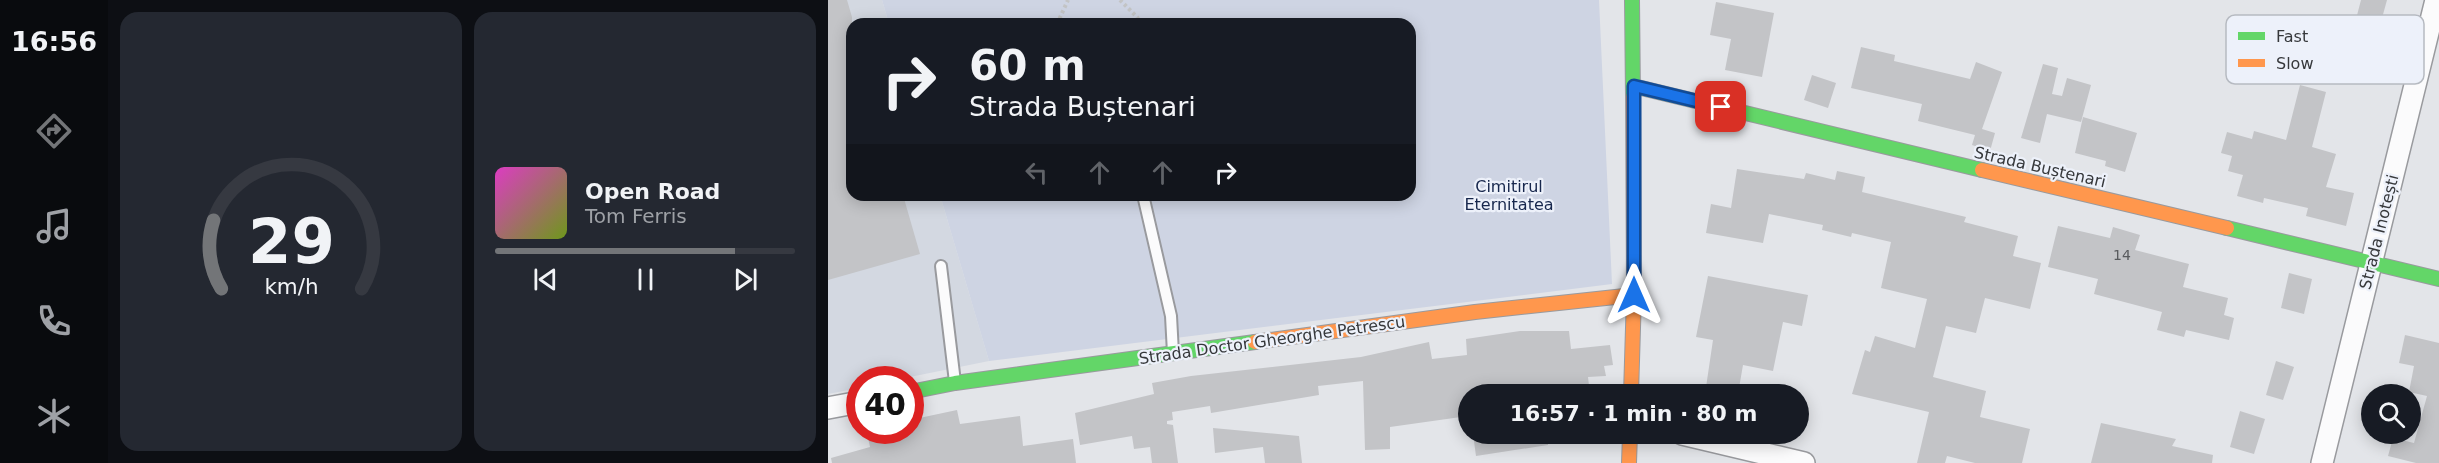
<!DOCTYPE html>
<meta charset="utf-8">
<style>
body{margin:0;font-family:"DejaVu Sans",sans-serif;background:#242831;color:#f1f3f6;height:100vh;display:flex;flex-direction:column;font-size:22px;white-space:nowrap}
*{box-sizing:border-box;margin:0}
p{font-size:20px;color:#9ea1a6}
.icon{flex:none;width:33px;height:33px;fill:none;stroke:currentColor;stroke-width:2;stroke-linecap:round;stroke-linejoin:round}
.map{position:relative;flex:1;overflow:hidden}
.side{display:flex;flex-direction:column;gap:12px;padding:12px;background:#0d0f14;width:720px}
.side>*{flex:none}
.guide{position:absolute;left:18px;top:18px;width:570px;height:183px;border-radius:18px;box-shadow:0 3px 15px #0003;background:#171b24;color:#f1f3f6;overflow:hidden}
.tools{position:absolute;left:1533px;top:384px;display:grid;gap:12px}
.tools a{display:grid;place-items:center;width:60px;height:60px;border-radius:50%;background:#171b24;box-shadow:0 3px 15px #0003;font-size:30px}
.speed{position:absolute;left:18px;top:366px;display:flex;gap:12px;font-size:30px;font-weight:700;text-align:center}
.speed>*{display:grid;place-content:center;width:78px;height:78px;border-radius:50%;background:#171b24;box-shadow:0 3px 15px #0003;line-height:1}
.speed .limit{border:9px solid #d22;background:#fff;color:#111}
.pin{position:absolute;display:grid;place-items:center;width:51px;height:51px;color:#fff;margin:-26px;border-radius:12px;box-shadow:0 3px 9px #0006}
.me{position:absolute;width:66px;margin:-33px;rotate:0deg;stroke-linejoin:round;filter:drop-shadow(0 0 4px #0008)}
.turn{display:flex;align-items:center;gap:21px;height:126px;padding:0 24px;font-size:27px}
.turn .icon{width:78px;height:78px;stroke-width:2.5}
.turn b{display:block;font-size:42px;line-height:51px}
.lanes{display:flex;align-items:center;height:57px;padding:0 24px;background:#0003;justify-content:center;gap:30px;direction:ltr}
.lanes .off{opacity:.35}
.side .tile{flex:1;display:flex;flex-direction:column;justify-content:center;gap:9px;min-width:0;padding:0 21px;border-radius:18px;background:#242831}
.side .dial{align-items:center;gap:0}
.dial svg{height:156px;overflow:visible;fill:none;stroke:#363941;stroke-width:7;stroke-linecap:round;text-anchor:middle}
.dial text{fill:#f1f3f6;stroke:none}
.song{display:flex;align-items:center;gap:18px}
.cover{width:72px;height:72px;border-radius:9px;background:linear-gradient(135deg,hsl(310 70% 55%),hsl(80 70% 35%))}
.played{height:6px;border-radius:3px;background:linear-gradient(90deg,#737578 80%,#363941 80%)}
.keys{display:flex;justify-content:space-around;direction:ltr}
.side .tiles{flex:1;display:grid;gap:12px;grid-template-columns:repeat(2,1fr)}
.trip{position:absolute;left:630px;top:384px;width:351px;height:60px;border-radius:30px;background:#171b24;box-shadow:0 3px 15px #0003;font-weight:700;line-height:60px;text-align:center}
main{display:flex;flex:1;min-height:0}
.menu{display:flex;flex-direction:column;width:108px;justify-content:space-around;align-items:center;background:#090b0e;color:#9ea1a6}
.menu .icon{width:42px;height:42px}
.menu .on{color:#737578}
.menu b{font-size:27px;color:#f1f3f6}
.map>svg:first-child{display:block}
</style>
<main>
<nav class="menu">
<b>16:56</b>
<svg class="icon on" aria-label="directions" viewBox="0 0 24 24"><path d="M12 3l9 9-9 9-9-9zM9 14v-3h6M13 9l2 2-2 2"/></svg>
<svg class="icon" aria-label="music" viewBox="0 0 24 24"><path d="M9 18V5l10-2v13"/><circle cx="6" cy="18" r="3"/><circle cx="16" cy="16" r="3"/></svg>
<svg class="icon" aria-label="phone" viewBox="0 0 24 24"><path d="M5 4h4l2 5-3 2q2 4 5 5l2-3 5 2v4C11 20 4 13 5 4z"/></svg>
<svg class="icon" aria-label="climate" viewBox="0 0 24 24"><path d="M12 3v18M4 7l16 10M4 17L20 7"/></svg>
</nav>
<section class="side">
<div class="tiles">
<div class="tile dial"><svg viewBox="0 0 100 80">
<path d="M14 69A42 42 0 1 1 86 69"/>
<path d="M14 69A42 42 0 0 1 10 34" stroke="#737578"/>
<text x="50" y="56" font-size="32" font-weight="700">29</text>
<text x="50" y="72" font-size="11">km/h</text>
</svg></div>
<div class="tile">
<div class="song"><i class="cover"></i><div><b>Open Road</b><p>Tom Ferris</p></div></div>
<div class="played"></div>
<div class="keys"><svg class="icon" aria-label="previous" viewBox="0 0 24 24"><path d="M18 5L8 12l10 7zM5 5v14"/></svg><svg class="icon" aria-label="pause" viewBox="0 0 24 24"><path d="M8 5v14M16 5v14"/></svg><svg class="icon" aria-label="next" viewBox="0 0 24 24"><path d="M6 5l10 7-10 7zM19 5v14"/></svg></div>
</div>
</div>
</section>
<div class="map">
<svg width="1611" height="463" viewBox="0 0 1611 463">
<rect width="100%" height="100%" fill="#e3e5e9"/>
<polygon fill="#d3d8e1" points="0,0 54,0 61,24 24,24 24,195 112,195 161,361 72,379 32,380 31,388 0,394"/>
<polygon fill="#ced4e3" points="54,0 771,0 784,284 161,361 112,195 582,195 582,24 61,24"/>
<g fill="#c3c4c7">
<polygon points="0,0 19,0 24,17 24,195 75,195 92,254 0,280"/>
<polygon points="1533,0 1559,0 1551,29 1527,23"/>
<polygon points="888,2 946,13 934,77 897,70 903,39 882,35"/>
<polygon points="1033,47 1067,55 1066,61 1142,79 1148,62 1174,72 1154,129 1167,133 1162,151 1144,145 1147,135 1090,121 1094,104 1023,88"/>
<polygon points="1215,64 1230,68 1224,94 1234,96 1239,78 1263,85 1253,122 1219,114 1212,143 1193,138"/>
<polygon points="984,75 1008,83 1000,108 976,100"/>
<polygon points="1472,85 1498,92 1484,147 1508,154 1498,187 1526,193 1518,226 1478,216 1480,208 1436,198 1435,203 1409,196 1415,175 1400,171 1404,156 1393,153 1399,132 1424,139 1426,131 1458,140"/>
<polygon points="1255,117 1309,133 1297,172 1277,166 1278,161 1247,153"/>
<polygon points="909,169 976,179 978,173 1007,180 1009,171 1037,177 1034,192 1138,217 1136,222 1190,236 1185,256 1213,263 1202,309 1157,298 1148,333 1118,326 1105,377 1158,391 1152,417 1202,429 1194,463 1147,463 1119,456 1117,463 1089,463 1101,412 1024,394 1037,350 1042,352 1047,336 1087,348 1099,299 1053,288 1063,242 1024,233 1023,237 994,230 995,225 941,214 935,243 878,233 883,204 903,208"/>
<polygon points="1230,226 1282,238 1285,227 1312,235 1307,250 1361,264 1355,287 1400,298 1396,315 1406,318 1401,340 1358,330 1356,337 1329,330 1334,312 1266,294 1270,279 1220,267"/>
<polygon points="1461,273 1484,279 1476,314 1453,308"/>
<polygon points="880,276 980,295 974,326 955,322 945,371 915,365 910,394 877,394 885,340 868,337"/>
<polygon points="692,331 741,331 743,349 782,345 785,365 776,366 778,376 760,377 762,394 728,394 727,389 684,394 640,394 640,416 562,427 562,449 537,450 535,381 490,386 491,395 383,413 382,406 344,412 345,420 339,421 339,424 345,425 350,463 324,463 322,447 306,449 304,436 252,445 247,413 326,394 324,383 363,376 533,357 601,342 604,359 639,355 638,339"/>
<polygon points="1577,335 1611,343 1611,463 1588,463 1560,456 1565,438 1586,443 1599,396 1581,392 1586,366 1571,363"/>
<polygon points="1448,361 1466,367 1455,400 1438,395"/>
<polygon points="129,410 132,424 192,416 195,446 245,439 248,463 4,463 3,458 42,447 39,433 82,430 82,420"/>
<polygon points="1412,411 1437,419 1426,454 1402,447"/>
<polygon points="1273,423 1348,439 1344,446 1385,455 1384,463 1263,463"/>
<polygon points="385,428 471,436 474,463 437,463 435,447 387,453"/>
<polygon points="645,434 720,434 720,445 648,456"/>
</g>
<g fill="none" stroke-linecap="round" stroke-linejoin="round">
<defs>
<g id="lane">
<polyline points="315,195 343,316 345,353"/>
<polyline points="113,266 127,382"/>
</g>
<g id="street">
<polyline points="0,408 32,402"/>
<polyline points="854,434 976,463"/>
<polyline points="1494,463 1608,0"/>
</g>
<g id="fast">
<polyline points="804,0 805,97"/>
<polyline points="805,86 1154,170"/>
<polyline points="1399,228 1611,279"/>
<polyline points="82,392 127,383 427,342"/>
</g>
<g id="slow">
<polyline points="1154,170 1399,228"/>
<polyline points="427,342 647,312 806,295"/>
<polyline points="803,394 806,295 805,97"/>
<polyline points="801,463 802,434"/>
</g>
</defs>
<use href="#lane" stroke="#999a9e" stroke-width="14"/>
<use href="#street" stroke="#999a9e" stroke-width="24"/>
<use href="#fast" stroke="#999a9e" stroke-width="16"/>
<use href="#slow" stroke="#999a9e" stroke-width="16"/>
<g stroke="#c3c4c5" stroke-width="4" stroke-dasharray="3 3" stroke-linecap="butt">
<polyline points="292,0 309,17 313,24"/>
<polyline points="229,24 240,0"/>
</g>
<use href="#lane" stroke="#fbfbfc" stroke-width="10"/>
<use href="#street" stroke="#fbfbfc" stroke-width="21"/>
<use href="#fast" stroke="#63d668" stroke-width="14"/>
<use href="#slow" stroke="#ff974d" stroke-width="14"/>
</g>
<g fill="none" stroke-linecap="round" stroke-linejoin="round">
<defs>
<polyline id="route" points="806,295 806,86 893,107"/>
</defs>
<use href="#route" stroke="#114b97" stroke-width="15"/>
<use href="#route" stroke="#1a73e8" stroke-width="10"/>
</g>
<g text-anchor="middle" dominant-baseline="central" stroke-width="4.5" stroke-linejoin="round" paint-order="stroke">
<g font-size="14" fill="#595b5e">
<text x="1294" y="255">14</text>
</g>
<g font-size="16" fill="#36383b" stroke="#edf1fa">
<text transform="translate(1212 167) rotate(13)">Strada Buștenari</text>
<text transform="translate(1551 232) rotate(-76)">Strada Inotești</text>
<text transform="translate(444 340) rotate(-8)">Strada Doctor Gheorghe Petrescu</text>
</g>
<g font-size="16" fill="#17274d" stroke="#edf1fa">
<text x="681" y="186">Cimitirul<tspan x="681" dy="18">Eternitatea</tspan></text>
</g>
</g>
<rect x="1398" y="15" width="198" height="69" rx="9" fill="#edf1fa" stroke="#b6bac1" stroke-width="1.5"/>
<rect x="1410" y="32" width="27" height="8" fill="#63d668"/>
<rect x="1410" y="59" width="27" height="8" fill="#ff974d"/>
<g font-size="16" fill="#36383b">
<text x="1448" y="42">Fast</text>
<text x="1448" y="69">Slow</text>
</g>
</svg>
<div class="tools">
<a><svg class="icon" aria-label="search" viewBox="0 0 24 24"><circle cx="10" cy="10" r="6"/><path d="M15 15l6 6"/></svg></a>
</div>
<div class="speed"><div class="limit">40</div></div>
<div class="pin" style="left:893px;top:107px;background:#d93025"><svg class="icon" aria-label="arrive" viewBox="0 0 24 24"><path d="M6 21V4h12l-3 4 3 4H6"/></svg></div>
<svg class="me" style="left:806px;top:295px" viewBox="-20 -20 40 40"><path d="M0-17L14 15 0 8-14 15z" fill="#1a73e8" stroke="#fff" stroke-width="4"/></svg>
<div class="trip">16:57 · 1 min · 80 m</div>
<div class="guide">
<div class="turn"><svg class="icon" aria-label="right" viewBox="0 0 24 24"><path d="M7 20v-9h11M14 6l5 5-5 5"/></svg><div><b>60 m</b>Strada Buștenari</div></div>
<div class="lanes"><svg class="icon off" aria-label="left" viewBox="0 0 24 24"><path d="M17 20v-9H6M10 6l-5 5 5 5"/></svg><svg class="icon off" aria-label="ahead" viewBox="0 0 24 24"><path d="M12 20V5M6 11l6-6 6 6"/></svg><svg class="icon off" aria-label="ahead" viewBox="0 0 24 24"><path d="M12 20V5M6 11l6-6 6 6"/></svg><svg class="icon" aria-label="right" viewBox="0 0 24 24"><path d="M7 20v-9h11M14 6l5 5-5 5"/></svg></div>
</div>
</div>
</main>
